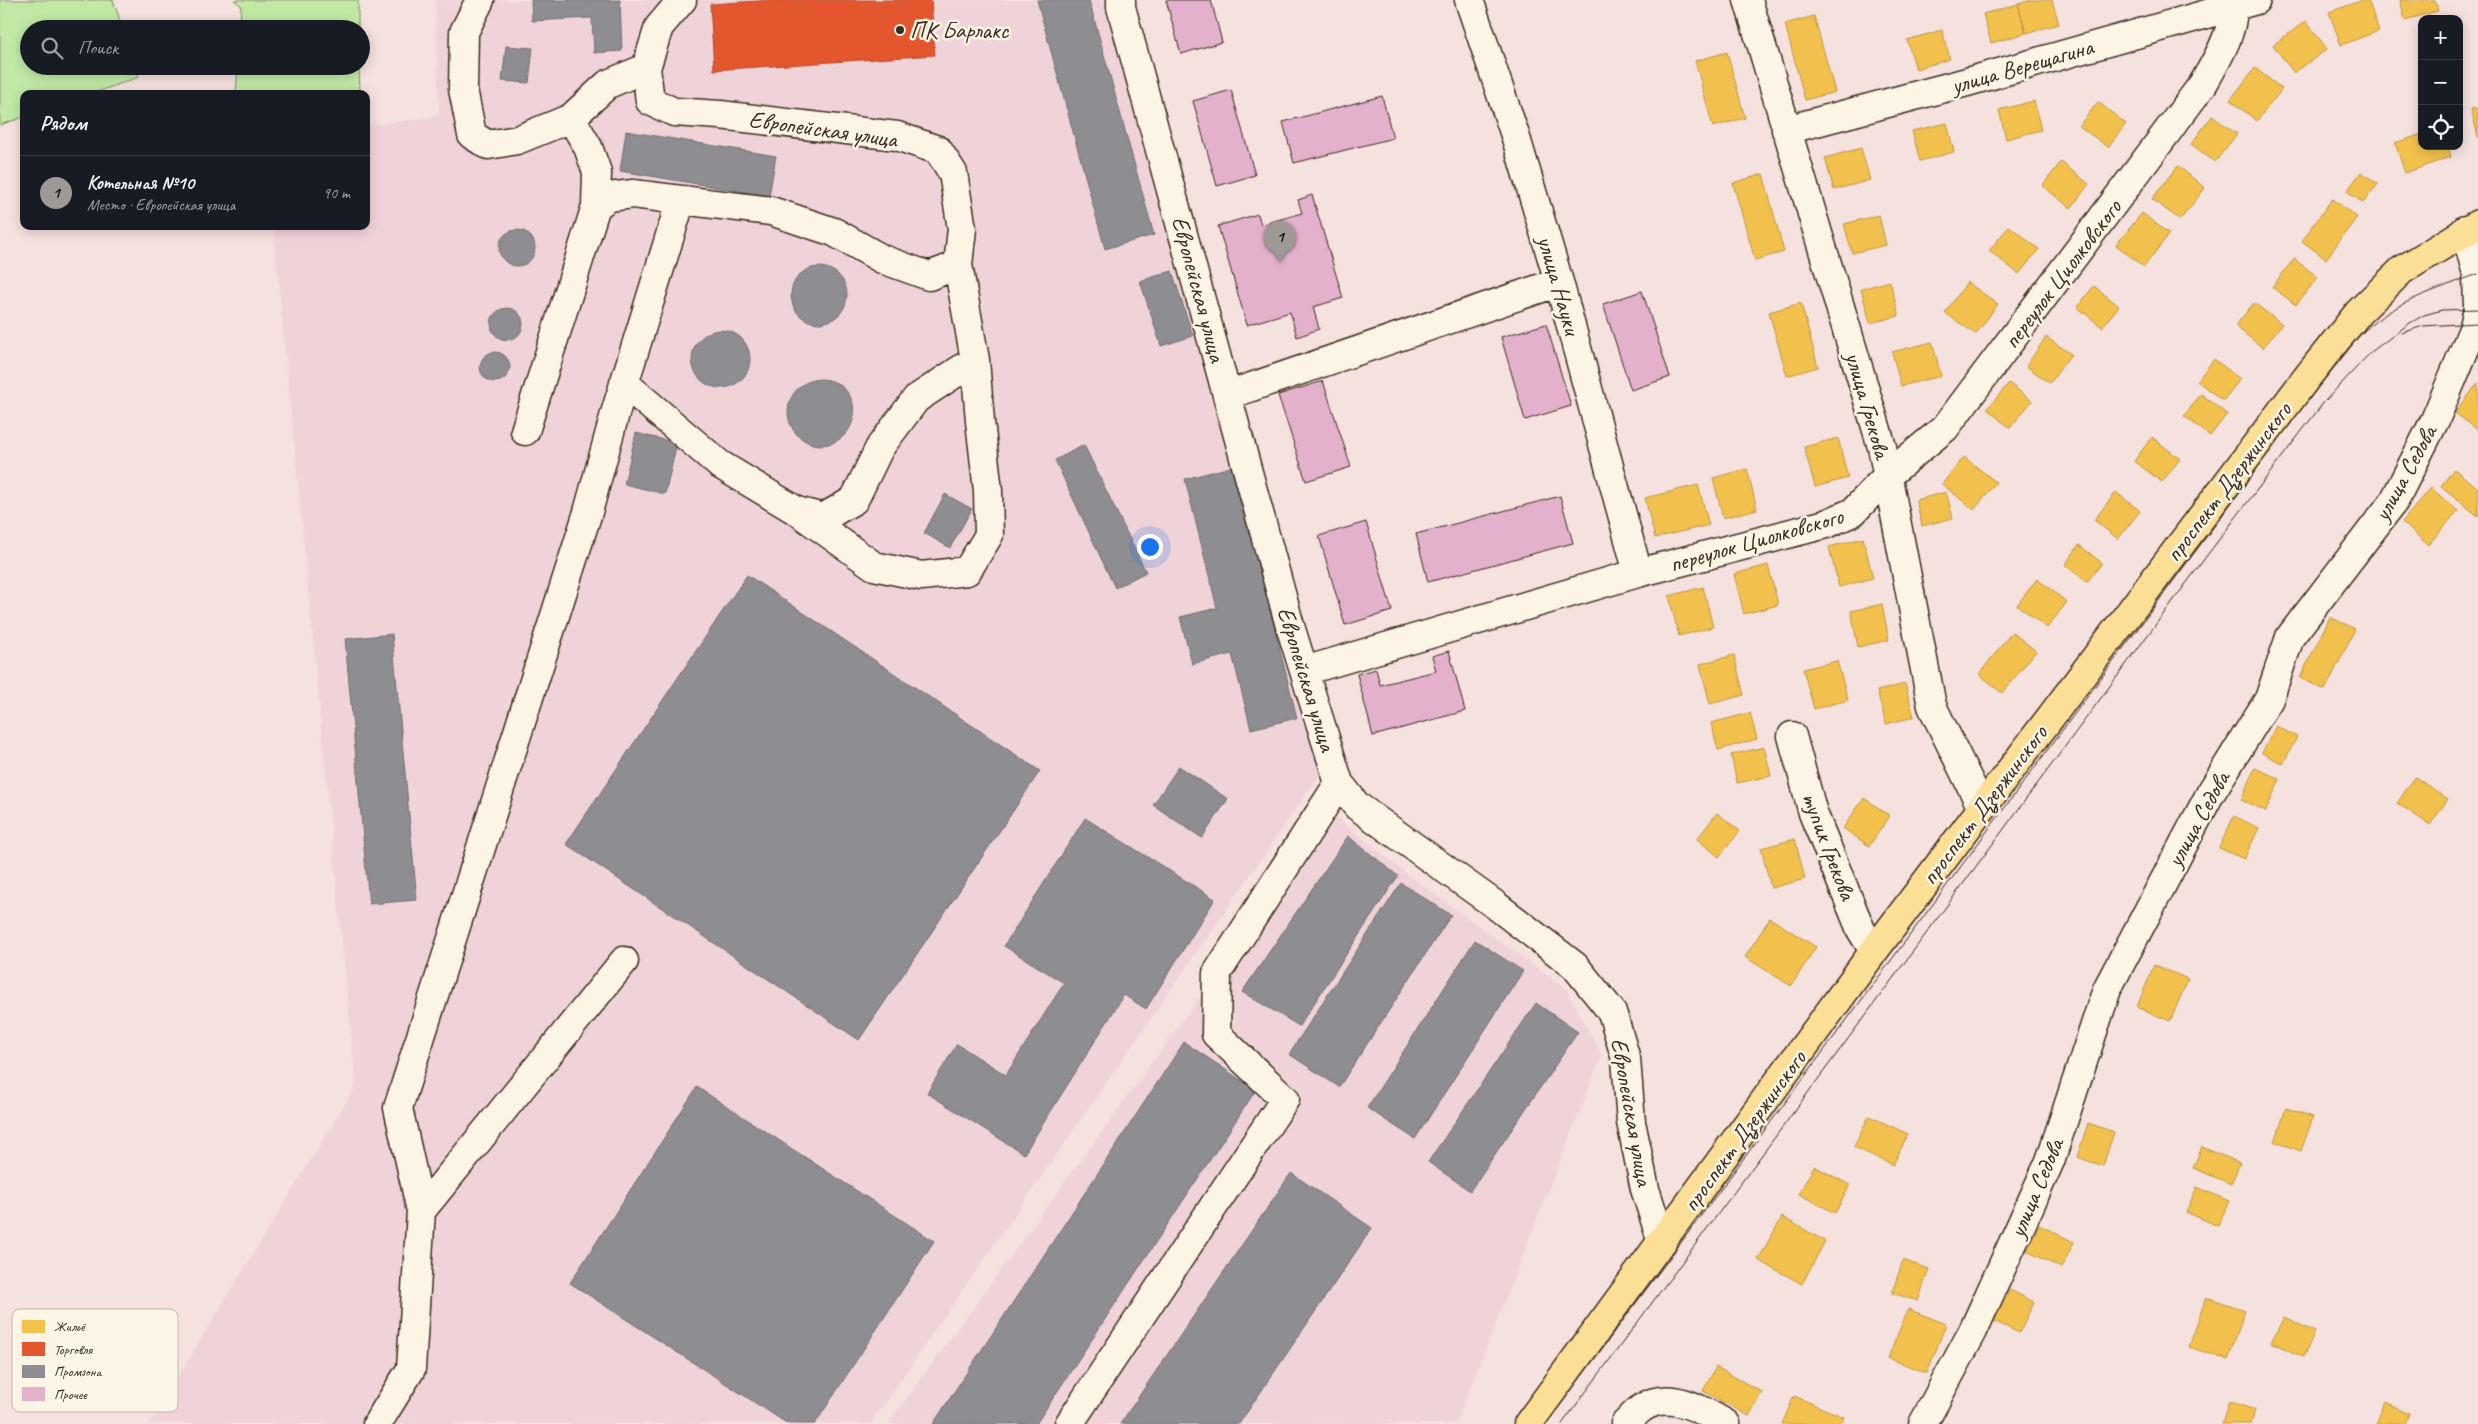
<!DOCTYPE html>
<html lang="ru">
<head>
<meta charset="utf-8">
<style>
	body { margin:0; font-family:Caveat,sans-serif; background:#242831; color:#f1f3f6 }
	.controls { position:absolute; right:15px; top:15px; display:grid; overflow:hidden; border-radius:10px; box-shadow:0 2px 12px #0003 }
	.controls button { width:45px; height:45px; display:grid; place-items:center; padding:0; border:0; border-bottom:1px solid #363941; background:#171b24; color:#f1f3f6; font:25px sans-serif }
	.you { position:absolute; left:1149px; top:546px; width:18px; height:18px; margin:-12px; border:4px solid #fff; border-radius:50%; background:#1a73e8; box-shadow:0 0 0 8px #1a73e833 }
	.badge { display:grid; place-items:center; width:32px; height:32px; border-radius:50%; background:#9f9995; color:#111; font-size:16px; font-weight:700 }
	.pin { position:absolute; translate:-50% -41px; filter:drop-shadow(0 1px 2px #0008) }
	.pin::after { content:''; position:absolute; top:26px; width:18px; height:15px; background:inherit; clip-path:polygon(0 0,100% 0,50% 100%) }
	.list { margin:0; padding:0; list-style:none }
	h2 { display:flex; justify-content:space-between; align-items:center; height:65px; margin:0; padding:0 20px; font-size:21px }
	h2 small { font-size:16px; font-weight:400; color:#9ea1a6 }
	.list li { display:grid; grid-template-columns:32px 1fr auto; gap:15px; align-items:center; box-sizing:border-box; height:75px; padding:0 20px; border-top:1px solid #363941 }
	.list b { display:block; font-size:19px; white-space:nowrap }
	.list p { margin:0; font-size:16px; white-space:nowrap; color:#9ea1a6 }
	.list em { font-size:16px; font-style:normal; color:#9ea1a6 }
	.icon { flex:none; width:28px; height:28px; fill:none; stroke:currentColor; stroke-width:2; stroke-linecap:round; stroke-linejoin:round }
	.map { position:relative; flex:none; width:2478px; height:1424px; overflow:hidden }
	.search { position:absolute; background:#171b24; box-shadow:0 2px 12px #0003; left:20px; top:20px; width:350px; height:55px; display:flex; align-items:center; gap:12px; box-sizing:border-box; padding:0 18px; border-radius:28px; color:#9ea1a6; font-size:19px }
	.panel { position:absolute; background:#171b24; box-shadow:0 2px 12px #0003; left:20px; top:90px; width:350px; height:140px; border-radius:10px }
	.map>svg:first-child { display:block }
</style>
</head>
<body>
<div class="map">
<svg width="2478" height="1424" viewBox="0 0 2478 1424">
	<rect width="100%" height="100%" fill="#f5e1de"/>
	<filter id="ink" filterUnits="userSpaceOnUse"><feTurbulence type="fractalNoise" baseFrequency=".02" numOctaves="2"/><feDisplacementMap in="SourceGraphic" scale="10" xChannelSelector="R" yChannelSelector="G"/><feConvolveMatrix kernelMatrix="1 2 1 2 8 2 1 2 1" color-interpolation-filters="sRGB"/></filter>
	<g filter="url(#ink)">
		<path fill="#f0d3d9" d="M435,0h673l219,764 -457,660h-721l207,-338 -83,-860h93v-100l73,-10z
			M1333,815l79,63 154,111 36,66 -146,369h-568z"/>
		<path fill="#c1e9a5" stroke="#7e8a62" d="M0,0h113l10,29h-94v37h107l3,11 -48,17h-67v23l-24,8z
			M234,0h124v29h-118l1,-24z
			M238,66h121l1,28h-124z"/>
		<path fill="#f2c14e" stroke="#bb9440" d="M2031,0h21l7,24 -33,9 -8,-29z
			M2363,0h5l11,31 -38,14 -12,-33z
			M2400,0h35l3,11 -33,9z
			M2018,4l8,29 -35,10 -8,-29z
			M1814,16l21,76 -30,8 -20,-76z
			M2306,21l21,28 -33,24 -21,-28z
			M1942,30l8,29 -34,10 -9,-29z
			M1727,52l18,66 -32,9 -18,-66z
			M2255,68l27,21 -25,32 -27,-21z
			M2034,101l7,29 -35,9 -7,-29z
			M2098,102l28,22 -18,23 -29,-21z
			M2478,108v29l-7,-28z
			M2212,116l25,18 -22,28 -24,-18z
			M1947,123l7,29 -34,9 -8,-30z
			M2422,134v12h26l3,11 -46,16 -10,-30z
			M1861,148l9,32 -36,10 -9,-32z
			M2061,162l28,22 -18,24 -29,-22z
			M2178,166l27,22 -25,32 -28,-21z
			M2361,172l17,12 -15,19 -16,-12z
			M1763,174l21,78 -29,8 -22,-77z
			M2332,199l25,18 -31,42 -24,-18z
			M2142,213l27,21 -25,33 -28,-22z
			M1879,215l7,30 -34,8 -8,-29z
			M2009,226l30,23 -20,25 -30,-23z
			M2294,259l24,18 -22,28 -24,-18z
			M1890,281l9,35 -29,7 -9,-34z
			M1967,282l31,22 -22,30 -31,-21z
			M2094,286l25,20 -17,21 -25,-20z
			M1801,303l17,64 -31,9 -18,-64z
			M2254,303l28,21 -19,24 -28,-22z
			M2046,337l25,17 -21,29 -24,-17z
			M1932,342l9,34 -40,10 -9,-34z
			M2214,359l26,20 -17,22 -26,-20z
			M2009,383l23,18 -22,27 -23,-19z
			M2478,383v47l-23,-17z
			M2201,394l26,20 -17,22 -26,-20z
			M2152,437l28,22 -18,23 -28,-21z
			M1838,438l10,40 -33,9 -11,-40z
			M1964,457l32,25 -22,28 -32,-26z
			M1747,469l10,40 -34,9 -10,-40z
			M2454,469l24,19v28l-37,-30z
			M1698,485l11,40 -54,13 -10,-40z
			M2431,488l27,23 -30,34 -26,-23z
			M1946,492l7,26 -31,8 -6,-26z
			M2116,492l24,19 -22,28 -24,-19z
			M1863,538l10,40 -34,9 -10,-40z
			M2079,545l23,18 -15,19 -22,-17z
			M1768,565l10,40 -34,9 -10,-40z
			M2037,579l30,23 -20,26 -30,-23z
			M1703,587l10,40 -34,9 -10,-40z
			M1882,604l7,36 -31,7 -7,-36z
			M2330,617l25,12 -30,61 -25,-12z
			M2012,632l24,19 -34,42 -23,-19z
			M1734,655l10,40 -34,9 -10,-40z
			M1837,661l11,39 -34,9 -11,-40z
			M1905,684l9,33 -28,7 -9,-33z
			M1750,713l7,26 -39,11 -7,-27z
			M2276,726l21,11 -14,27 -21,-11z
			M1764,747l7,29 -34,7 -6,-28z
			M2255,768l25,11 -14,32 -25,-11z
			M2415,777l33,22 -18,26 -33,-22z
			M1864,798l26,18 -21,30 -26,-18z
			M1717,813l23,18 -21,26 -22,-18z
			M2234,816l25,12 -15,31 -25,-11z
			M1795,839l10,40 -34,9 -10,-40z
			M1770,918l46,29 -25,39 -46,-29z
			M2154,965l34,14 -18,42 -33,-14z
			M2286,1108l27,9 -12,34 -26,-9z
			M1869,1116l39,18 -15,31 -39,-18z
			M2088,1123l26,9 -11,34 -26,-9z
			M2202,1147l38,16 -9,21 -38,-16z
			M1814,1166l36,19 -15,28 -36,-19z
			M2197,1187l32,14 -11,25 -32,-14z
			M1782,1217l43,24 -23,43 -44,-24z
			M2039,1225l35,17 -13,26 -34,-17z
			M1903,1260l26,9 -11,32 -26,-8z
			M2010,1290l24,12 -15,31 -25,-12z
			M2206,1297l39,13 -17,50 -39,-13z
			M1908,1309l38,15 -19,49 -39,-15z
			M2284,1317l31,15 -12,25 -32,-15z
			M1716,1367l46,25 -13,24 -46,-25z
			M1794,1396l50,21 -3,7h-59z
			M2229,1401l26,9 -4,14h-29z
			M2385,1402l24,11 -4,11h-29z"/>
		<path fill="#e4572e" stroke="#b14a29" d="M773,0h158l4,55 -221,15 -4,-66z"/>
		<path fill="#8d8d92" stroke="#746f6f" d="M531,0h89l2,51 -28,2 -2,-35 -60,3z
			M1037,0h52l65,235 -49,14z
			M506,46l27,2 -4,35 -27,-2z
			M626,131l150,25 -7,40 -149,-25z
			M499 248a18 18 0 1 1 36 0a18 18 0 1 1-36 0Z
			M791 295a28 28 0 1 1 56 0a28 28 0 1 1-56 0Z
			M1172,271l21,65 -32,10 -21,-65z
			M491 324a16 16 0 1 1 32 0a16 16 0 1 1-32 0Z
			M692 359a29 29 0 1 1 58 0a29 29 0 1 1-58 0Z
			M480 367a15 15 0 1 1 30 0a15 15 0 1 1-30 0Z
			M788 412a33 33 0 1 1 66 0a33 33 0 1 1-66 0Z
			M636,433l41,10 -12,51 -41,-10z
			M1084,445l62,127 -31,16 -60,-128z
			M1234,466l63,252 -46,11 -19,-75 -40,10 -12,-47 37,-9 -32,-129z
			M945,494l27,15 -22,39 -26,-15z
			M747,575l293,196 -181,269 -293,-196z
			M392,634l25,266 -48,4 -24,-265z
			M1179,766l49,33 -26,39 -49,-33z
			M1085,818l130,81 -69,110 -22,-14 -100,159 -97,-61 30,-49 49,31 58,-92 -60,-37z
			M1348,836l50,40 -99,150 -57,-34z
			M1401,883l50,32 -112,172 -50,-33z
			M1475,940l48,31 -108,168 -48,-31z
			M1536,1003l42,29 -108,159 -42,-29z
			M1184,1042l72,48 -220,334h-103z
			M697,1087l237,154 -119,183h-27l-218,-141z
			M1291,1173l81,55 -133,196h-119z"/>
		<path fill="#e4b1cd" stroke="#3b2a1e" d="M1166,0h45l11,42 -41,12z
			M1231,90l24,85 -38,11 -24,-85z
			M1382,96l11,42 -99,25 -11,-41z
			M1312,195l31,103 -30,9 6,22 -22,8 -7,-25 -43,13 -29,-99 40,-12 3,11 41,-12 -4,-13z
			M1642,291l28,86 -39,13 -28,-86z
			M1546,324l25,82 -46,14 -24,-83z
			M1323,381l28,86 -45,14 -28,-86z
			M1560,496l13,47 -145,39 -12,-48z
			M1366,522l26,89 -47,14 -26,-89z
			M1449,651l16,60 -92,25 -16,-62 19,-5 4,16 56,-14 -4,-15z"/>
		<g fill="none" stroke-linecap="round" stroke-linejoin="round">
			<g stroke="#3b2a1e" stroke-width="31">
				<path id="minor" d="M480,0l-16,32 -1,57 9,46 16,10 29,-5 54,-22 37,-34 38,-16
					M1121,0v7l169,619 49,157 18,23 137,98 81,62 37,46 14,47 5,63 14,67 17,53
					M1469,0l47,138 43,144 79,291
					M1748,0l134,447 50,259 50,102
					M1786,130l181,-48 289,-82
					M596,206l13,-9 24,-3 138,17 63,21 48,27 47,17 29,-11 4,-36 -9,-56 -15,-23 -41,-14 -177,-21 -46,-3 -24,-11 -4,-33 13,-41 23,-27
					M624,383l95,81 78,47 77,55 47,10 46,-5 22,-36 -1,-44 -8,-70 -5,-61 -17,-95
					M1228,395l331,-113
					M525,431l71,-225 1,-34 -9,-25 -17,-29
					M797,511l26,7 31,-18 26,-53 36,-48 59,-39
					M1304,671l334,-98 188,-49 27,-12 35,-37 57,-47 258,-344c12,-21 36,-59 28,-84
					M1792,736l21,77 48,117 13,21
					M624,961l-203,250 -23,-103 190,-596 28,-102 65,-210
					M377,1424l34,-55 10,-158
					M1069,1424l216,-325 -69,-65 1,-61 122,-190
					M1625,1424c5,-5 11,-12 17,-16 27,-19 61,2 84,16
					M1923,1424l50,-93 77,-170 57,-172 103,-195 59,-95 21,-62 104,-136 41,-81 39,-93 4,-19 -1,-34 -12,-44"/>
			</g>
			<g stroke="#3b2a1e" stroke-width="31">
				<path id="major" d="M1528,1424l346,-473 434,-575 51,-64 43,-42 76,-46"/>
			</g>
			<use href="#minor" stroke="#fcf5e5" stroke-width="28"/>
			<use href="#major" stroke="#fbdf96" stroke-width="28"/>
			<path stroke="#3b2a1e" stroke-width="1" d="M2402,333l21,-7 55,-3
				M1546,1424l768,-1032c16,-20 31,-42 49,-60 31,-30 75,-43 115,-58
				M1562,1424l646,-870 116,-152 47,-50 39,-29 14,-8 18,-5 36,-1"/>
		</g>
	</g>
	<circle fill="#3b2a1e" stroke="#fcf5e5" stroke-width="2" cx="900" cy="30" r="5"/>
	<g text-anchor="middle" dominant-baseline="central" stroke-width="5" stroke-linejoin="round" paint-order="stroke">
		<g font-size="24" fill="#3b2a1e" stroke="#fcf5e5" text-anchor="start">
			<text x="910" y="30">ПК Барлакс</text>
		</g>
		<g font-size="24" fill="#3b2a1e" stroke="#fcf5e5">
			<text transform="translate(2022 66) rotate(-16)">улица Верещагина</text>
			<text transform="translate(823 129) rotate(8)">Европейская улица</text>
			<text transform="translate(2062 274) rotate(-53)">переулок Циолковского</text>
			<text transform="translate(1559 285) rotate(74)">улица Науки</text>
			<text transform="translate(1199 289) rotate(75)">Европейская улица</text>
			<text transform="translate(1868 405) rotate(74)">улица Грекова</text>
			<text transform="translate(2405 473) rotate(-61)">улица Седова</text>
			<text transform="translate(2228 482) rotate(-53)">проспект Дзержинского</text>
			<text transform="translate(1756 540) rotate(-16)">переулок Циолковского</text>
			<text transform="translate(1307 679) rotate(73)">Европейская улица</text>
			<text transform="translate(1984 805) rotate(-53)">проспект Дзержинского</text>
			<text transform="translate(2198 819) rotate(-61)">улица Седова</text>
			<text transform="translate(1829 846) rotate(69)">тупик Грекова</text>
			<text transform="translate(1632 1112) rotate(80)">Европейская улица</text>
			<text transform="translate(1744 1131) rotate(-54)">проспект Дзержинского</text>
			<text transform="translate(2036 1188) rotate(-67)">улица Седова</text>
		</g>
	</g>
	<rect x="12" y="1309" width="166" height="103" rx="8" fill="#fcf5e5" stroke="#c2b8a9" stroke-width="1"/>
	<rect x="22" y="1320" width="23" height="13" fill="#f2c14e"/>
	<rect x="22" y="1342" width="23" height="14" fill="#e4572e"/>
	<rect x="22" y="1365" width="23" height="13" fill="#8d8d92"/>
	<rect x="22" y="1387" width="23" height="14" fill="#e4b1cd"/>
	<g font-size="14" fill="#3b2a1e">
		<text x="54" y="1331">Жильё</text>
		<text x="54" y="1354">Торговля</text>
		<text x="54" y="1376">Промзона</text>
		<text x="54" y="1399">Прочее</text>
	</g>
</svg>
<div class="controls">
<button>+</button>
<button>−</button>
<button><svg class="icon" aria-label="locate" viewBox="0 0 24 24"><circle cx="12" cy="12" r="6"/><path d="M12 2v4M12 18v4M2 12h4M18 12h4"/></svg></button>
</div>
<div class="you"></div>
<div class="pin badge" style="left:1280px;top:262px">1</div>
<div class="search"><svg class="icon" aria-label="search" viewBox="0 0 24 24"><circle cx="10" cy="10" r="6"/><path d="M15 15l6 6"/></svg>Поиск</div>
<section class="panel">
<h2>Рядом<small></small></h2>
<ul class="list">
<li><span class="badge">1</span><div><b>Котельная №10</b><p>Место · Европейская улица</p></div><em>90 m</em></li>
</ul>
</section>
</div>
</body>
</html>
